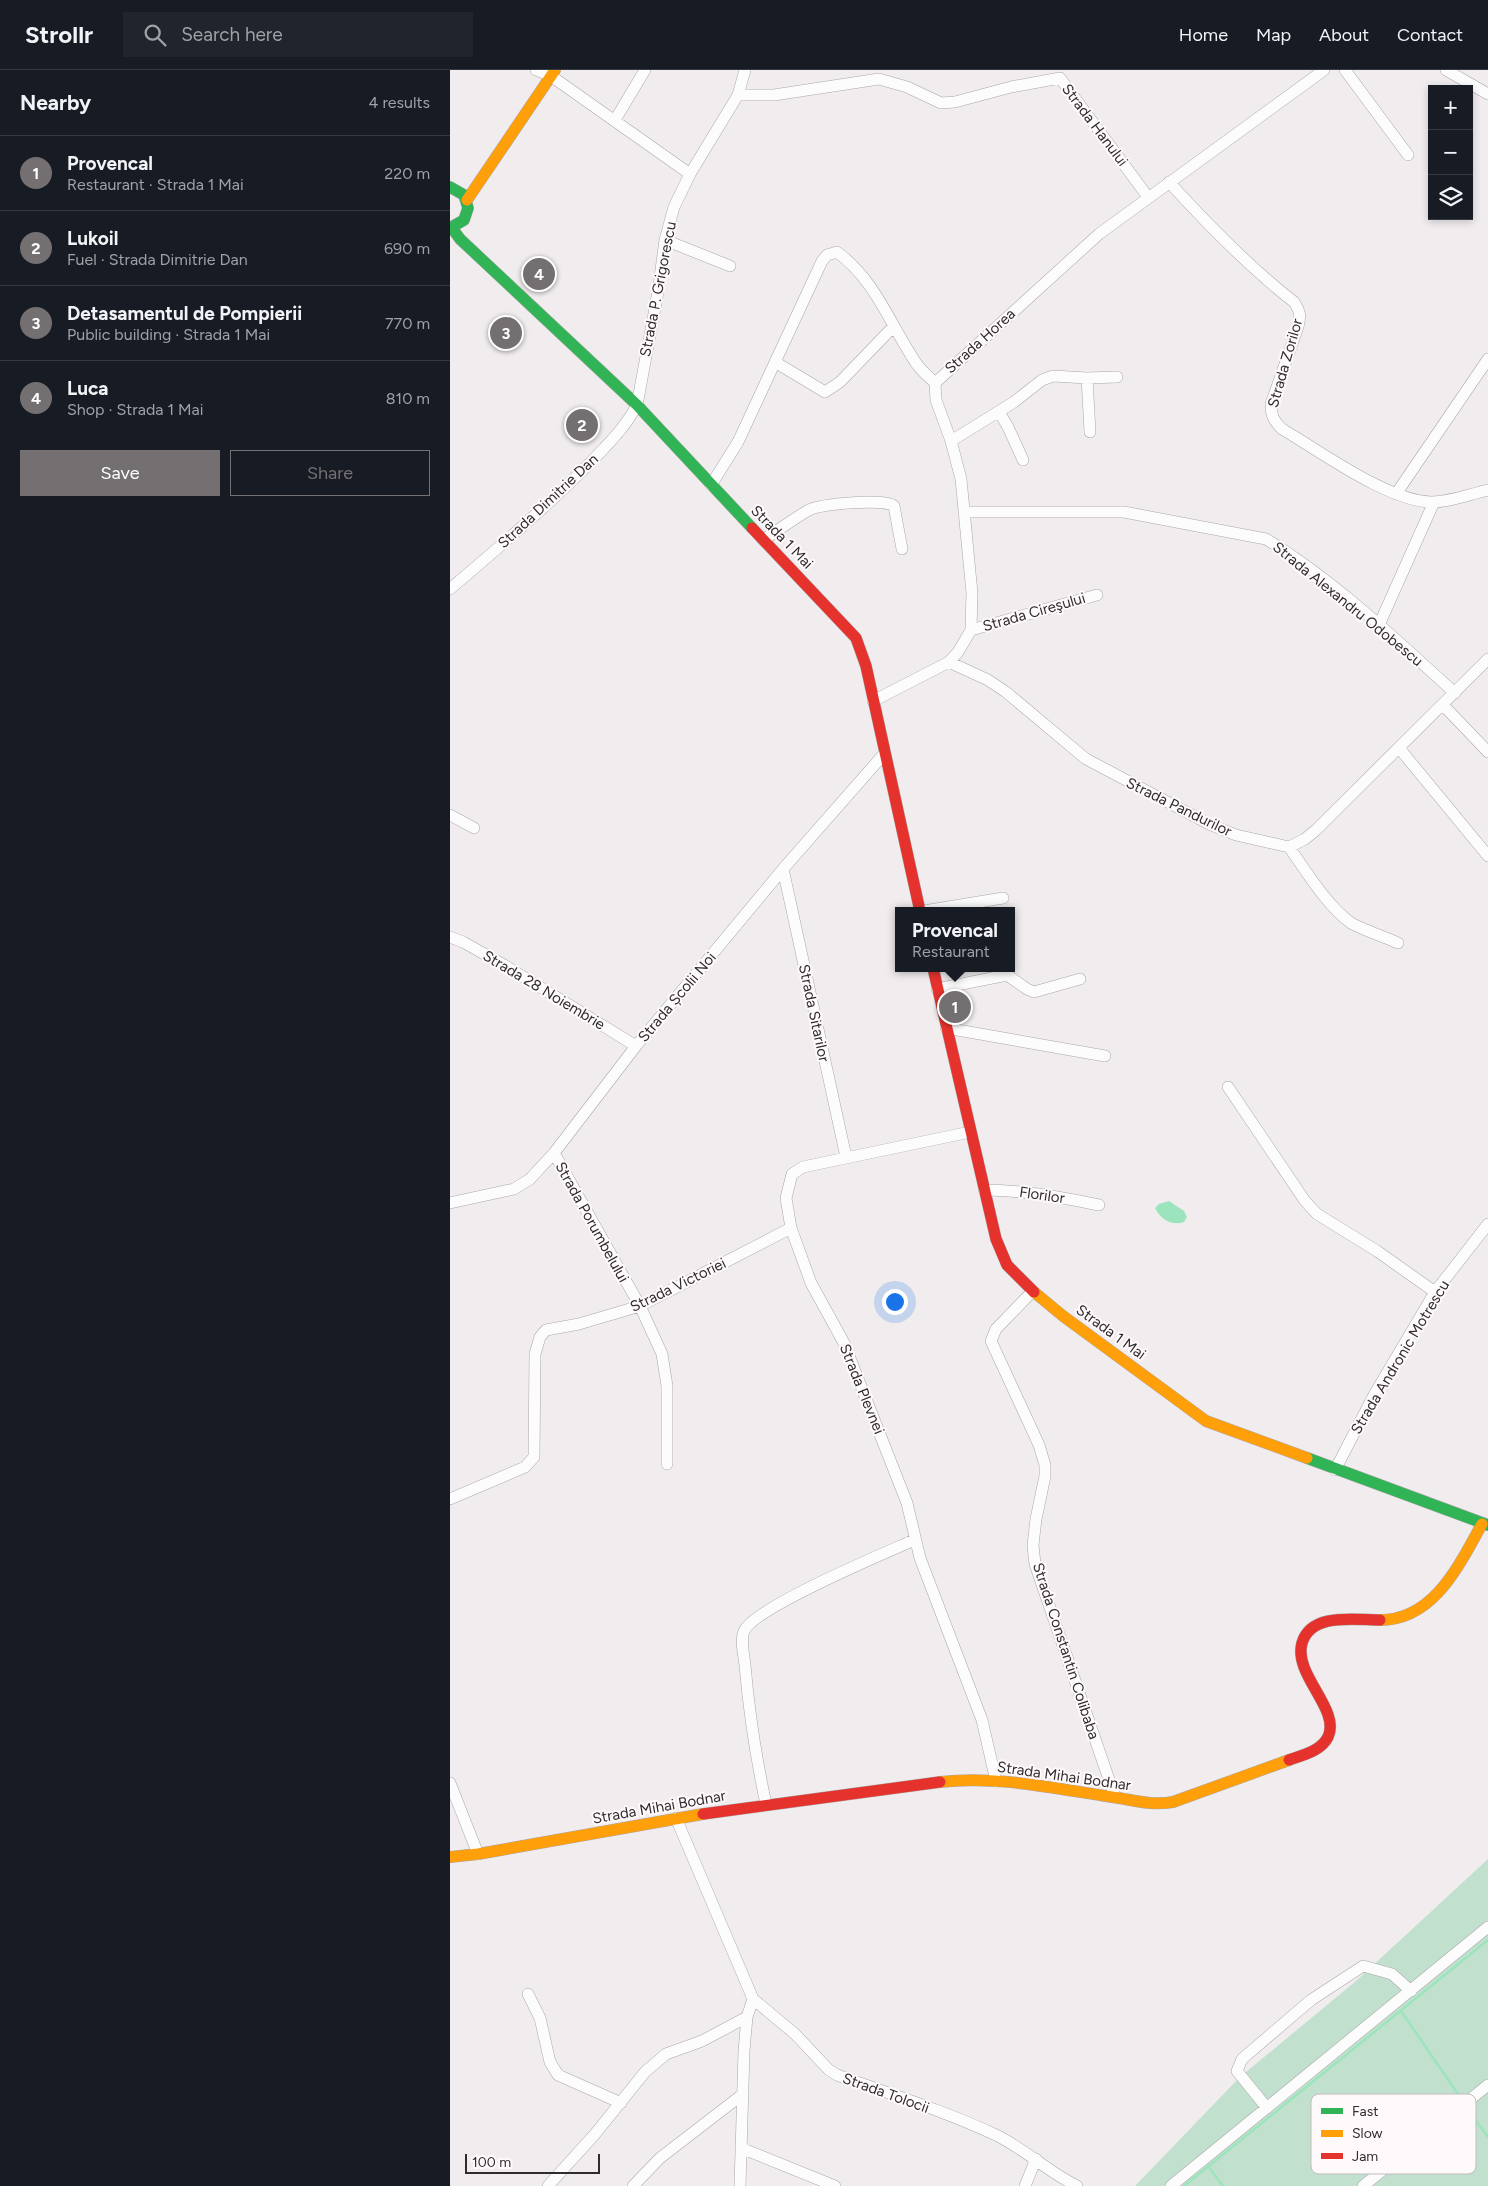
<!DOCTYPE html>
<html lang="en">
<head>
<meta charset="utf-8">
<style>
	body { margin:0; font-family:Figtree,sans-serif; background:#20242c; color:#f1f3f6 }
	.controls { position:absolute; right:15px; top:15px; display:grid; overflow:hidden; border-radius:0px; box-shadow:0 2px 8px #0003 }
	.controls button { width:45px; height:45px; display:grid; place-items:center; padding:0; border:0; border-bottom:1px solid #363941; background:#171b24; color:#f1f3f6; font:25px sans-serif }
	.scale { position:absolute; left:15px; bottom:12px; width:135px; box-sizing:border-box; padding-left:5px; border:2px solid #302c2e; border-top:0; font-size:14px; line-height:18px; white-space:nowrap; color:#302c2e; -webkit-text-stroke:4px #fef9fb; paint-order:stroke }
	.you { position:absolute; left:444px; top:1231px; width:18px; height:18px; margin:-12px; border:4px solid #fff; border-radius:50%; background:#1a73e8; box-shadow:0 0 0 8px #1a73e833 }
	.badge { display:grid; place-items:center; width:32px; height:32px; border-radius:50%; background:#747072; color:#fff; font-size:16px; font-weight:700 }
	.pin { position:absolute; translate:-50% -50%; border:2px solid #fff; box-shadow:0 1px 5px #0006 }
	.popup { position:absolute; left:445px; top:837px; width:120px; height:65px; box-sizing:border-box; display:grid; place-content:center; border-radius:0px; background:#171b24; filter:drop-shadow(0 1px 4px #0005); font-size:16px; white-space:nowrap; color:#9ea1a6 }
	.popup b { font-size:19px; color:#f1f3f6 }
	.popup::after { content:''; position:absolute; left:50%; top:100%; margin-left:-10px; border:10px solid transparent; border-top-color:#171b24 }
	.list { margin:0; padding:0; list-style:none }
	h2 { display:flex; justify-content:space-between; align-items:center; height:65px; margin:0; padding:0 20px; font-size:21px }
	h2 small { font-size:16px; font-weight:400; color:#9ea1a6 }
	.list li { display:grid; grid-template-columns:32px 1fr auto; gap:15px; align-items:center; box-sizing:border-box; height:75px; padding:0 20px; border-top:1px solid #363941 }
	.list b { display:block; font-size:19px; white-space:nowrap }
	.list p { margin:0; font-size:16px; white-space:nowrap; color:#9ea1a6 }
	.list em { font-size:16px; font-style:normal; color:#9ea1a6 }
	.actions { display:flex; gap:10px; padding:15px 20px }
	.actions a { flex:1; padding:11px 0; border:1px solid #747072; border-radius:0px; text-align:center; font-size:18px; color:#747072 }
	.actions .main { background:#747072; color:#fff }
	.icon { flex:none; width:28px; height:28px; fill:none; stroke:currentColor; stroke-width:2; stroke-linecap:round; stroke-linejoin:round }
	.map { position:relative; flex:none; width:1038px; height:2116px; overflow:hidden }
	header { display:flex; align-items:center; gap:30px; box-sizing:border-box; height:70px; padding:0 25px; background:#171b24; border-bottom:1px solid #363941 }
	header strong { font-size:24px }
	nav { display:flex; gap:28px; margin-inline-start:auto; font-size:18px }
	.search { width:350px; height:45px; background:#20242c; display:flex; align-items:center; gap:12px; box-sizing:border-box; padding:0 18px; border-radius:0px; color:#9ea1a6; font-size:19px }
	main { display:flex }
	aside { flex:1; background:#171b24 }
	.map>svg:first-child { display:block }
</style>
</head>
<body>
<header>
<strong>Strollr</strong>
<div class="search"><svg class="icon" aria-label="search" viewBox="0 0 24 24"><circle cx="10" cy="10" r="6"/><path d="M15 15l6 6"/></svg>Search here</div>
<nav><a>Home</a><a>Map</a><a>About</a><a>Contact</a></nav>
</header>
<main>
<aside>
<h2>Nearby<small>4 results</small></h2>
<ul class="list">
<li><span class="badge">1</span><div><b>Provencal</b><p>Restaurant · Strada 1 Mai</p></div><em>220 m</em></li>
<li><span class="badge">2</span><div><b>Lukoil</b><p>Fuel · Strada Dimitrie Dan</p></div><em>690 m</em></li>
<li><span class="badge">3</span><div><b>Detasamentul de Pompierii</b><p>Public building · Strada 1 Mai</p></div><em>770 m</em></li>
<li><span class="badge">4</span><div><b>Luca</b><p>Shop · Strada 1 Mai</p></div><em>810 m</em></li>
</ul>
<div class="actions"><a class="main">Save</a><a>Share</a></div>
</aside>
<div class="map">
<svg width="1038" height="2116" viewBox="0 0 1038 2116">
	<rect width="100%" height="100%" fill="#f1edef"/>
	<path fill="#c1e1ce" d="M1038,1789v327h-353l105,-109 116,-96z"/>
	<path fill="#9ce4bd" d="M719,1131l15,10 3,6 -3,5c-12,4 -23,-2 -29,-14l4,-4z"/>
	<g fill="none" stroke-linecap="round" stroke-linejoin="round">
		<path stroke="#9ce4bd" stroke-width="2.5" d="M951,1941l59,86
			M1019,2041l19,26
			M758,2096l15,20
			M734,2116l304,-246"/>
		<g stroke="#aaa6a8" stroke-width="12">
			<path id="street" d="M86,0l15,6 139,98
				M895,0l63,85
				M996,0l42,24
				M288,25h36l105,-16 28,8 34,16 14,-1 56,-15 49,-9 88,119
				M165,50l30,-50
				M719,112c39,43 79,84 125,120 6,9 7,14 4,25l-27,77c0,12 3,17 11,25 38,22 107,73 150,73 18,0 38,-8 56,-12
				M215,170l65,26
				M325,292l50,30 15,-10 54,-56
				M637,308l3,54
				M549,342l9,15 15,33
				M501,371l63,-39 28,-22 11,-4 34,2 30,-1
				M261,415l27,-43 84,-181 5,-6 10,-3c38,28 52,70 77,108 5,9 14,16 21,23
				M946,424l92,-135
				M515,442h159l142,27c69,42 129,100 189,154
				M313,470c16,-10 30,-21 46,-30 12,-6 75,-12 85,-4l8,43
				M0,519c47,-40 95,-81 139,-125 18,-19 36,-36 48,-59l21,-113 7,-52 9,-33 16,-33 48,-79 7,-25
				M929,555l55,-123
				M521,560l126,-35
				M499,592l39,18 18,12 80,67 125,66 25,10 53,12 16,-8 11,-9 172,-171
				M423,631l76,-39 9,-10 13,-22 1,-37 -11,-114 -10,-38 -15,-41 -1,-17 164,-149 225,-164
				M993,635l45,47
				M949,678l89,108
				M0,745l24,13
				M839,777c17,24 38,59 62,76 10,6 34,14 47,20
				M333,799l63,288
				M474,841l79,-13
				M0,867l13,5 41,23 132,81
				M487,919l70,-14 20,14 7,3 46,-13
				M496,958l159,28
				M778,1017l77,114 12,13 60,37 58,41
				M520,1062l-167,35 -11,7 -6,24 5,30 20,55 33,60 63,160 13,55 62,162 14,61
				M104,1083l86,153 22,48 5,32v78
				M534,1120c39,0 76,7 115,15
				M0,1133l64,-14 16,-10 24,-26 82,-107 147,-177 101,-115
				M583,1221l-37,38 -5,12 48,104 6,20v11l-9,43 -3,26 2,19 80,233
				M885,1400l39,-75 61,-103 53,-68
				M0,1429l75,-32 9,-10 1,-103 5,-17 6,-7 33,-6 61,-18 151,-78
				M0,1713l28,71
				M316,1734c-10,-46 -17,-92 -21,-139 -1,-10 -5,-24 -1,-34 11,-24 141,-78 170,-91
				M226,1748l77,181 42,35 34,36 8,5c53,19 108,36 159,60 29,14 52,37 81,51
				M78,1924l12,24 10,44 8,13 63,28
				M817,2038l-30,-37 5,-12 69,-59 52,-34 29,8 19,17
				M291,2078l94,38
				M98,2116l47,-52 50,-62 21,-18 36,-13 45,-24
				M183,2116l27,-28 83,-64
				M290,2116l4,-135 3,-34 6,-18
				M575,2116l11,-27
				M721,2116l317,-259
				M913,2116l125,-101"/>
		</g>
		<g stroke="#aaa6a8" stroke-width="12">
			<path id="fast" d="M0,117l14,8 4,13 -4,12 -14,8
				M2,158l8,11 177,166 115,123
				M857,1388l181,67"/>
		</g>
		<g stroke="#aaa6a8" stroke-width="12">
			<path id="slow" d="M17,130l88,-130
				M584,1222l29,24 143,105 101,37
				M930,1550c54,0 79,-55 102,-96
				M490,1712c57,-7 116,7 172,15 22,3 39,9 61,5l116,-42
				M0,1787l28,-3 225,-40"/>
		</g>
		<g stroke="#aaa6a8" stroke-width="12">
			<path id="jam" d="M302,458l104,110 10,28 54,245
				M483,898l63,271 11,26 27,27
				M839,1690c14,-5 32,-9 39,-23 13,-28 -35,-62 -26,-94 9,-31 53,-23 78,-23
				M253,1744l237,-32"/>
		</g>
		<use href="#street" stroke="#fdfcfd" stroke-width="11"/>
		<use href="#fast" stroke="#30b455" stroke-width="11"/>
		<use href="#slow" stroke="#ff9f0a" stroke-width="11"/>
		<use href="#jam" stroke="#e5322d" stroke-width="11"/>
	</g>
	<g text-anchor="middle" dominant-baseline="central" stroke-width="4" stroke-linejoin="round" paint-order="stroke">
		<g font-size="15" fill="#302c2e" stroke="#fef9fb">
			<text transform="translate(645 55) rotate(53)">Strada Hanului</text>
			<text transform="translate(208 219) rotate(-79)">Strada P. Grigorescu</text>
			<text transform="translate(530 271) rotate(-42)">Strada Horea</text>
			<text transform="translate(835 293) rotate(-74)">Strada Zorilor</text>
			<text transform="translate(98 431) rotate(-43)">Strada Dimitrie Dan</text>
			<text transform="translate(332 467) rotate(46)">Strada 1 Mai</text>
			<text transform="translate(898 534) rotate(39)">Strada Alexandru Odobescu</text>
			<text transform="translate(584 542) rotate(-16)">Strada Cireşului</text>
			<text transform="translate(729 737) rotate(26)">Strada Pandurilor</text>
			<text transform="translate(94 920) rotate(31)">Strada 28 Noiembrie</text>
			<text transform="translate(227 927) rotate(-50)">Strada Școlii Noi</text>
			<text transform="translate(364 943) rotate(78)">Strada Sitarilor</text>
			<text transform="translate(592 1125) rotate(8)">Florilor</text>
			<text transform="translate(142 1152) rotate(61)">Strada Porumbelului</text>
			<text transform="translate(228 1215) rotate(-26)">Strada Victoriei</text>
			<text transform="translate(661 1262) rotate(36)">Strada 1 Mai</text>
			<text transform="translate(950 1287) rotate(-59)">Strada Andronic Motrescu</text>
			<text transform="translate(412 1319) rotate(68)">Strada Plevnei</text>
			<text transform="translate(616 1581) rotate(72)">Strada Constantin Colibaba</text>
			<text transform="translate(614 1706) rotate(8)">Strada Mihai Bodnar</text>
			<text transform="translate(209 1737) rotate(-10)">Strada Mihai Bodnar</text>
			<text transform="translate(436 2023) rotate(20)">Strada Tolocii</text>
		</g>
	</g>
	<rect x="861" y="2024" width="165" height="80" rx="8" fill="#fef9fb" stroke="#c0bcbe" stroke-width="1"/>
	<rect x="871" y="2038" width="22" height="6" fill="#30b455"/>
	<rect x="871" y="2060" width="22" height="7" fill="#ff9f0a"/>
	<rect x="871" y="2083" width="22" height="6" fill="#e5322d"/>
	<g font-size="14" fill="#302c2e">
		<text x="902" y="2046">Fast</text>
		<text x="902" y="2068">Slow</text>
		<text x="902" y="2091">Jam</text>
	</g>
</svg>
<div class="controls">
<button>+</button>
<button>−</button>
<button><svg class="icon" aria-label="layers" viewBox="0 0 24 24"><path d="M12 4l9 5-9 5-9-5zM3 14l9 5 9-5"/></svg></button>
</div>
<div class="scale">100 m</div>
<div class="you"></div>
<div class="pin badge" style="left:505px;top:937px">1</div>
<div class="popup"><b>Provencal</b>Restaurant</div>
<div class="pin badge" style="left:132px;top:355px">2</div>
<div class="pin badge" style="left:56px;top:263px">3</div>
<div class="pin badge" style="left:89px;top:204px">4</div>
</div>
</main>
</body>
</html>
